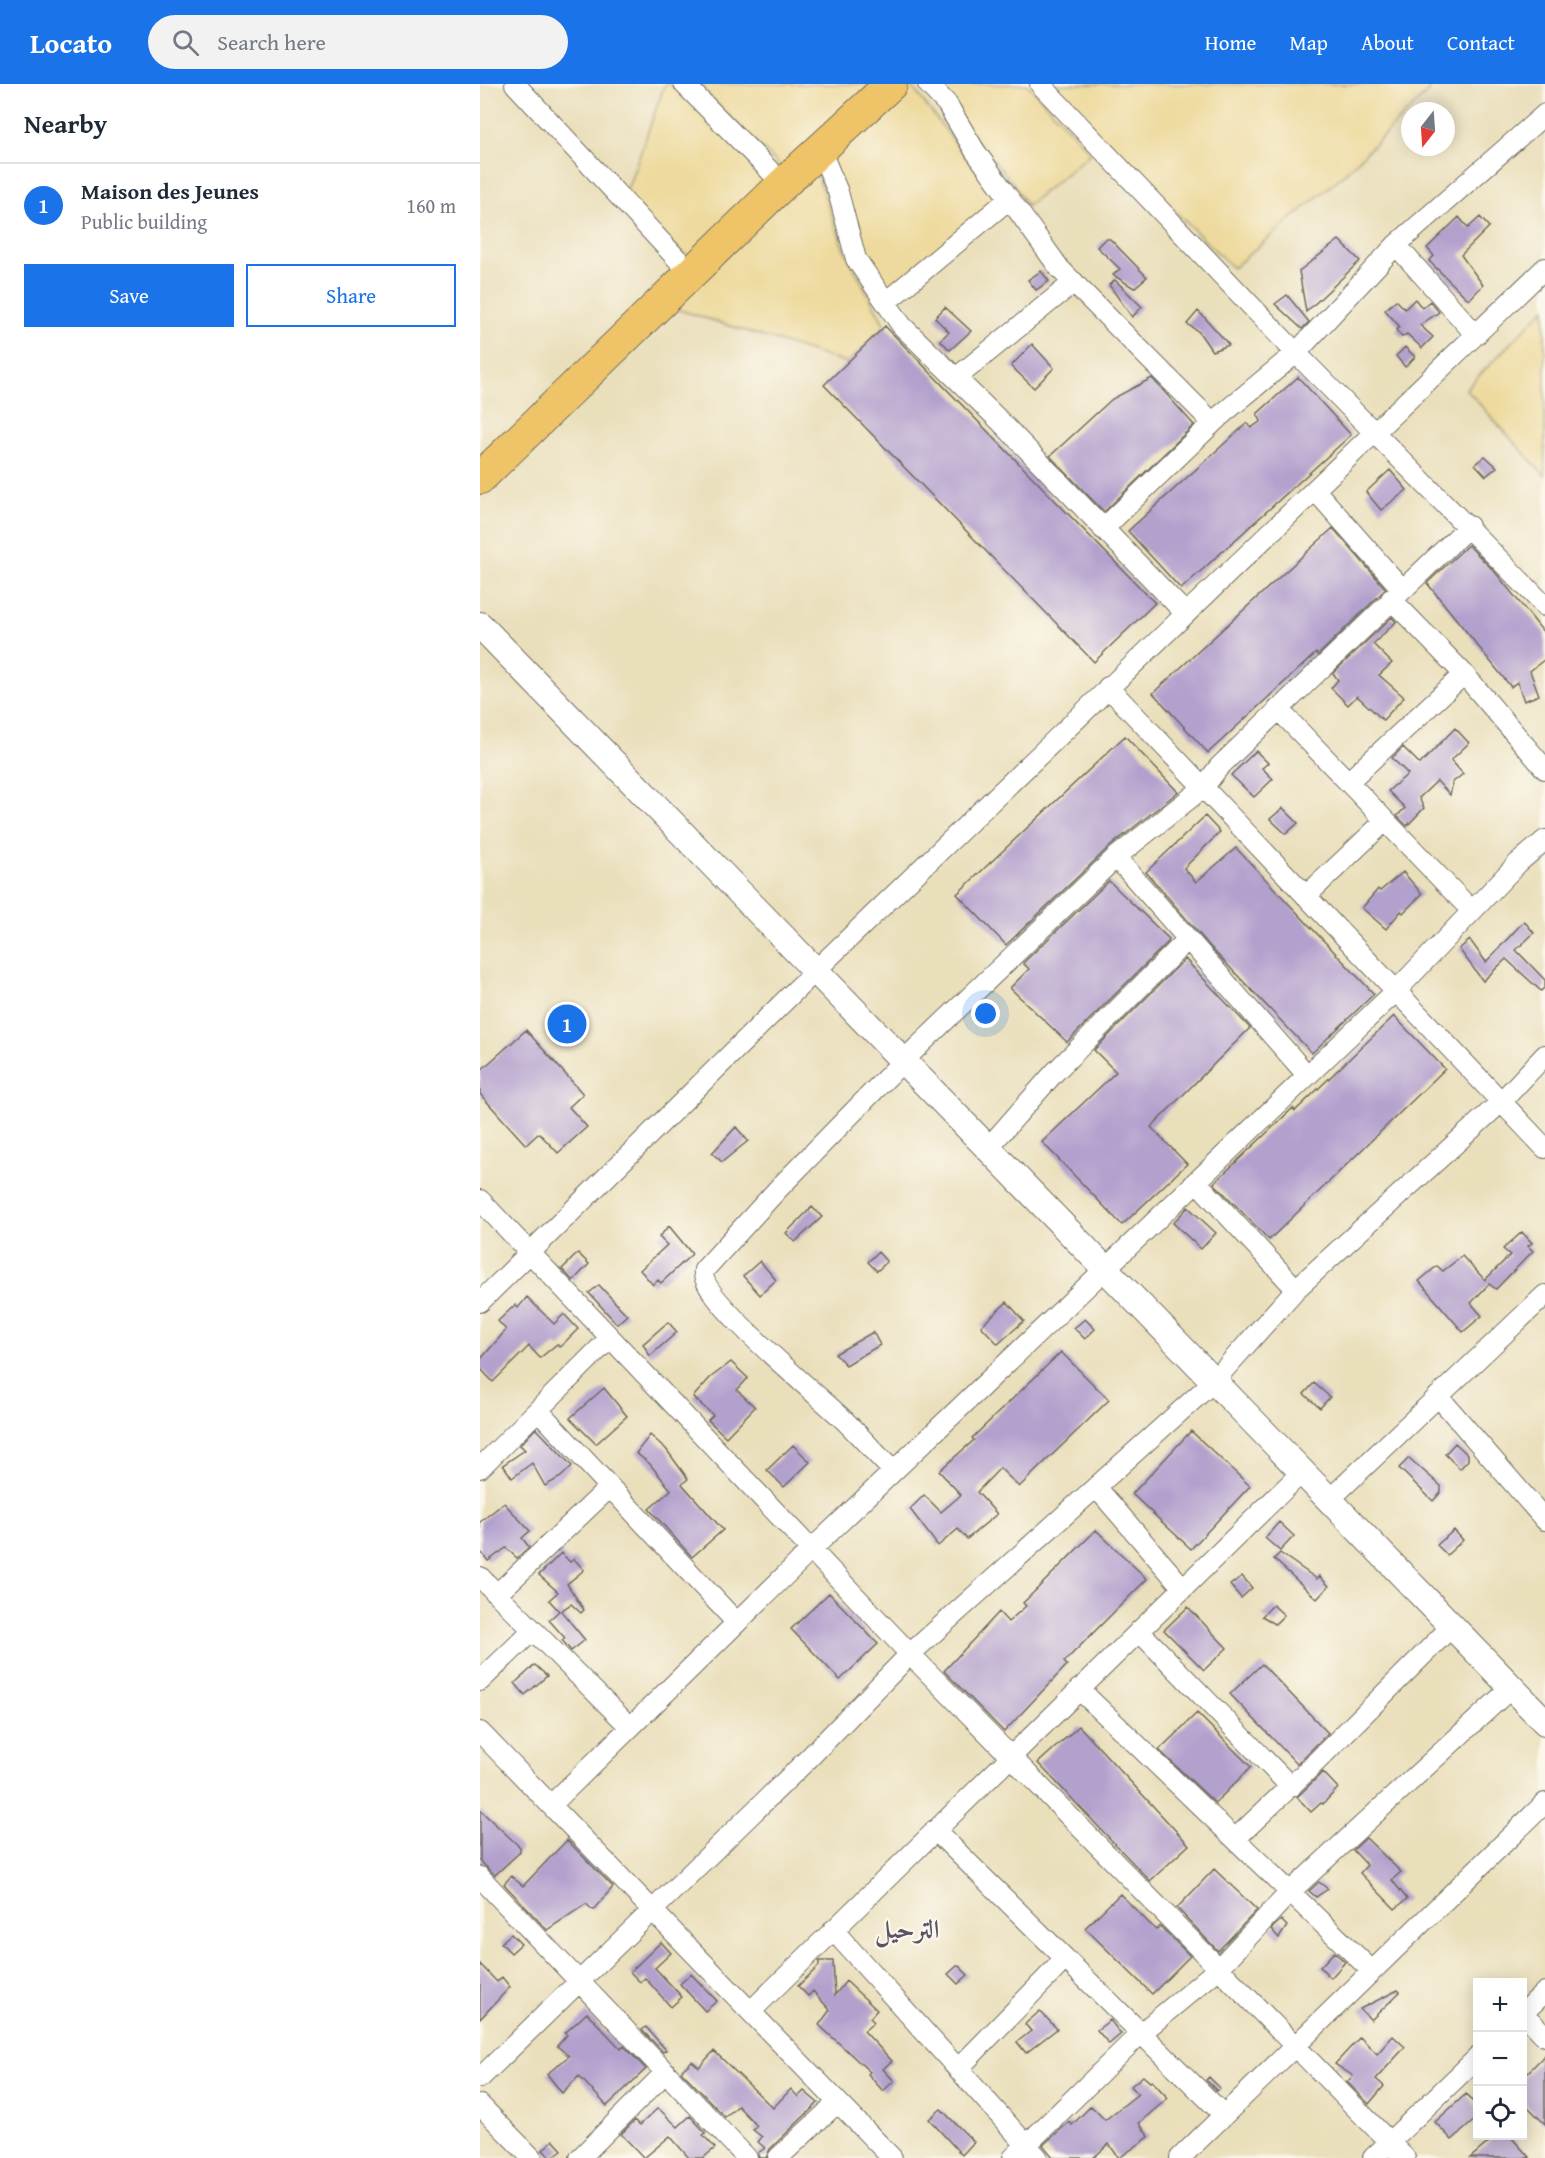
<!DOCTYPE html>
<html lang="en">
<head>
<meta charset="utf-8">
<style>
	body { margin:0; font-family:"Gentium Book Plus",Amiri,serif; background:#f2f2f3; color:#1f2937 }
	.controls { position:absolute; right:18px; bottom:18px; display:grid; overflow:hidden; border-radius:0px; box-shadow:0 3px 15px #0003 }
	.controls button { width:54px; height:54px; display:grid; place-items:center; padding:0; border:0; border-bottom:2px solid #e0e1e3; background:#fff; color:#1f2937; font:30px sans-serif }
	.compass { position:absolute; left:921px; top:18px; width:54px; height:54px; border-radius:50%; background:#fff; box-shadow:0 3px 15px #0003; rotate:197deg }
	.you { position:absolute; left:506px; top:930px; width:21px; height:21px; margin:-15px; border:4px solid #fff; border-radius:50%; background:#1a73e8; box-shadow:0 0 0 9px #1a73e833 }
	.badge { display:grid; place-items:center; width:39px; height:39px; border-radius:50%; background:#1a73e8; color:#fff; font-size:20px; font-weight:700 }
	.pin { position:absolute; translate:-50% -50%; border:3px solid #fff; box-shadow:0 2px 6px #0006 }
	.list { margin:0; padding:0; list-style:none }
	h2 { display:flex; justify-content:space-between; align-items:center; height:78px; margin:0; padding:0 24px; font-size:26px }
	h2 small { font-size:20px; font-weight:400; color:#747a83 }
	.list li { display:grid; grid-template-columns:39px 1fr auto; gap:18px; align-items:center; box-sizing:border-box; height:84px; padding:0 24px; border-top:2px solid #e0e1e3 }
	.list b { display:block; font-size:22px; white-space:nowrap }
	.list p { margin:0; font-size:20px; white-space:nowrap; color:#747a83 }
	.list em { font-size:20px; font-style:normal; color:#747a83 }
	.actions { display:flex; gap:12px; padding:18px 24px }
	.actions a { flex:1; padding:14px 0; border:2px solid #1a73e8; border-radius:0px; text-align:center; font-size:21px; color:#1a73e8 }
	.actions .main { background:#1a73e8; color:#fff }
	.icon { flex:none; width:33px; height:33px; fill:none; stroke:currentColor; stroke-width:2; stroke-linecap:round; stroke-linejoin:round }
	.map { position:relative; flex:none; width:1065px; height:2074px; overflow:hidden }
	header { display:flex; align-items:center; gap:36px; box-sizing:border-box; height:84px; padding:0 30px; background:#1a73e8; color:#fff }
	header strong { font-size:28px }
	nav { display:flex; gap:33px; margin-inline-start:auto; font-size:21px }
	.search { width:420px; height:54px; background:#f2f2f3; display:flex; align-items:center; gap:15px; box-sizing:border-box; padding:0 21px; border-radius:33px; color:#747a83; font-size:22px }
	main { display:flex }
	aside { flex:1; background:#fff }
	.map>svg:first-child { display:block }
</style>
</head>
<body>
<header>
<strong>Locato</strong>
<div class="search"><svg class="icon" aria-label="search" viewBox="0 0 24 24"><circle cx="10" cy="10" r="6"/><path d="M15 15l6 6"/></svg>Search here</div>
<nav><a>Home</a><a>Map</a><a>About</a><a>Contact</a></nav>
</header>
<main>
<aside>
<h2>Nearby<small></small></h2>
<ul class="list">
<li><span class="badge">1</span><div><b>Maison des Jeunes</b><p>Public building</p></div><em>160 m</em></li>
</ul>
<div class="actions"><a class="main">Save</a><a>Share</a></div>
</aside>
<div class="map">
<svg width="1065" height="2074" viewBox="0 0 1065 2074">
	<rect width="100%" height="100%" fill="#fbf7ec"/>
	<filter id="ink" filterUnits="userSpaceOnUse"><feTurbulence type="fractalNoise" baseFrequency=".0167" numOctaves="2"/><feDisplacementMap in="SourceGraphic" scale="12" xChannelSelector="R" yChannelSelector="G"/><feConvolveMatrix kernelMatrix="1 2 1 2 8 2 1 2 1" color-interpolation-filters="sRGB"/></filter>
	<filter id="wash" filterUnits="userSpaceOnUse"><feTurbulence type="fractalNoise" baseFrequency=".008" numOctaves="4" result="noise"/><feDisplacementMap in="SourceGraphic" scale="24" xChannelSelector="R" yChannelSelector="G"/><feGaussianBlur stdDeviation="1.35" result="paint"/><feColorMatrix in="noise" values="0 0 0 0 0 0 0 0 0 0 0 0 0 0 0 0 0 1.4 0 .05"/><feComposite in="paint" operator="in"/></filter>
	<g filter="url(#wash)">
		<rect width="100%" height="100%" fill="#eadfbb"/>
		<path fill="#eeda9e" stroke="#8c8264" stroke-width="1.5" d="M185,0h19l89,90 -79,88 -71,-61z
			M217,0h174l-86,87z
			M411,0h19l93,121 -108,90 -39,-36 -35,-108z
			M447,0h100l64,69 -64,53 -14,-23z
			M565,0h385l-2,8 -86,84 -109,92z
			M335,84l28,79 42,79 -38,37 -174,-55z
			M1065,224v168l-79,-87z"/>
		<g id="blocks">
			<path fill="#b2a0cd" d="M979,133l9,11 12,-11 9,10 -28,28 22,30 -14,15 -40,-39 5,-5 -7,-8z
				M625,155h5l37,38 -13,11 -21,-13 7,-6 -23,-22z
				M859,156l21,21 -54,51 -7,-41z
				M561,187l8,10 -13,9 -8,-10z
				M635,196l27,27 -10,10 -23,-32z
				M807,211l22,27 -7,7 -27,-25z
				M935,215l7,9 8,-7 9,11 -19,13 13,12 -11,11 -15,-14 -5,3 -6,-7 4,-3 -15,-17 11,-10 9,9z
				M465,223l26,24 -21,19 -10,-10 9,-8 -14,-14z
				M718,227l8,8 23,26 -17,6 -13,-19 -12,-8z
				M405,242l270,277 -61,59 -270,-277z
				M552,260l22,24 -20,20 -23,-22z
				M925,263l10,10 -10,10 -9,-11z
				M818,293l53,58 -170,154 -53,-58 119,-108 4,5 10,-7 -4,-7z
				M672,294l42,47 -90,87 -54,-56 62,-57z
				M1005,372l12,11 -11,9 -11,-12z
				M910,386l17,20 -26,20 -15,-18z
				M853,444l53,61 -68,66 -2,-2 -108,100 -55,-60z
				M988,461l27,27 50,62v25l-15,12 9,24 -15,6 -7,-19 -6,5 -84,-104z
				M912,533l4,5 -23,22 19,19 -13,12 25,22 -21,23 -26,-24 -9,9 -17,-17 7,-8 -5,-7z
				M975,644l14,15 -18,17 12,14 -10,8 -3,13 -13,-14 -18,17 5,10 -17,18 -10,-10 8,-8 -17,-17 20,-17 -16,-16 11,-11 17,17z
				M645,652l53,56 -70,56 -102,97 -49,-51z
				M776,667l12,12 -6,5 11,11 -19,18 -23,-22z
				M803,724l15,15 -12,11 -16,-15z
				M725,732l15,16 -36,36 12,14 40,-34 138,146 -62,59 -98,-102 -68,-79z
				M923,788l19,22 -19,19 -2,-2 -15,18 -24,-21 16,-19 2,2z
				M629,797l60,58 -1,3 -101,100 -57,-54 19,-19 -6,-6z
				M1044,837l10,12 -18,17 29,30v7l-4,4 -35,-32 -23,22 -24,-32 11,-9 16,22z
				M705,875l65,69 -99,99 36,37 -65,61 -80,-83 74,-70 -22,-22z
				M914,932l51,53 -176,171 -55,-57 79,-75 2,3z
				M46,946l57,64 -14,13 18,20 -29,26 -19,-20 -13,12 -46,-51v-23z
				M256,1043l12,14 -26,21 -10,-9z
				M332,1123l10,10 -27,25 -9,-9z
				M708,1123l28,26 -15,16 -28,-26z
				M189,1142l23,28 -31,29 -3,-3 -5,5 -13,-15 27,-25 -8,-8z
				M1042,1148l10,11 -4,3 5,5 -37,38 -7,-5 -18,19 11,13 -19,16 -44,-51 18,-15 6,5 19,-15 23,24 25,-25 -7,-6z
				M398,1168l9,10 -10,9 -9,-9z
				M98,1169l11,11 -16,17 -11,-12z
				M280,1177l16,19 -16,15 -17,-19z
				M119,1201l28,30 -10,9 -28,-31z
				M47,1213l27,27 10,-10 14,15 -18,18 -3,-3 -17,14 -11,-12 -36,36 -13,-14v-8l26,-30 -8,-9 17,-16 3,3z
				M527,1218l17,19 -26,23 -17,-18z
				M605,1235l10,10 -10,10 -11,-11z
				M188,1238l9,10 -27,24 -7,-12z
				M393,1248l7,13 -34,20 -11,-11z
				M581,1268l48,48 -90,87 -19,-19 -23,24 20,22 -30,25 -9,-10 -20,17 -28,-37 14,-14 17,17 20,-17 -22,-24 35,-31 -2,-2z
				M251,1278l17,16 -11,12 18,17 -29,30 -18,-17 5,-5 -20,-18 17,-19z
				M834,1299l16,14 -10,11 -16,-14z
				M124,1304l23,28 -31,28 -26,-26z
				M56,1344l36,38 -11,11 -16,9 -13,-23 -20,15 -9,-13 22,-15 -5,-5z
				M711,1347l59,55 -59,63 -59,-55z
				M170,1351l16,14 22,30 -6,5 41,46 -31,27 -43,-48 22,-19 -22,-27 -13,-10z
				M975,1359l13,12v5l-8,9 -15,-15z
				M313,1361l17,17 -26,25 -17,-17z
				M929,1374l32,28v6l-8,9 -34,-33z
				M24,1419l26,28 -8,7 7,9 -12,11 -11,-10 -18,13 -8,-10v-29z
				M799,1438l15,14 -14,15 -15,-13z
				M616,1446l51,49 -83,83 3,3 -63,67 -60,-61 55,-59 9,10 18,-16 -3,-3z
				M974,1446l9,10 -16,15 -10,-10z
				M81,1469l9,9 4,-3 10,11 -17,14 17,26 -3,3 -10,-9 -10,7 24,29 -14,11 -9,-11 3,-2 -16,-18 10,-9 -10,-11 9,-8 -19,-17z
				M800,1469l37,26 2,-3 10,10 -12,13 -43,-40z
				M762,1492l10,12 -11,10 -11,-13z
				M349,1509l49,51 -38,36 -49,-51z
				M793,1521l11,10 -9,9 -13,-8z
				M708,1523l39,41 -23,22 -40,-40z
				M782,1580l66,69 -31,31 -67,-70z
				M55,1581l12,11 -22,19 -10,-12z
				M717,1629l54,54 -36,36 -56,-53z
				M599,1642l110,119 -39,36 -112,-118z
				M843,1688l15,16 -15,16 -2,-1 -10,9 -14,-15z
				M0,1726l40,37v5l-25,23 -15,-14z
				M886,1754l35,34 -9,8 15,19 -12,10 -35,-36 7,-8 -14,-15z
				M87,1756l46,47 -20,23 -7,-6 -39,26 -43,-46 7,-8 12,10z
				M734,1785l43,41 -39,41 -41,-43z
				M839,1798l9,7 -12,8 -7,-6z
				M640,1810l36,36 4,-4 30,30 -38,38 -67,-66z
				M801,1836l6,6 -8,12 -8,-9z
				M31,1850l10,10 -10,9 -10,-10z
				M181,1858l10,11 -16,15 27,29 -11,10 -26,-29 -5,4 -10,-10z
				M854,1868l11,10 -14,16 -11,-11z
				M339,1877h14l2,34 11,-14 31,29 -7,8 4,4 -10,9 28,30 -9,8 11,12 -11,10 -15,-17 2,-2 -51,-47 11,-15 -17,-19 -5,5 -10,-10 21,-20z
				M0,1880l17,18 5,-5 8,10 -30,32z
				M478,1881l10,10 -10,9 -10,-10z
				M211,1890l26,27 -12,10 -25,-27z
				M918,1906l2,2 -29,28 -11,-11z
				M560,1927l17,18 -31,24 -9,-11 14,-11 -6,-7z
				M107,1929l34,36 3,-3 22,23 -39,37 -28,-30 -17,17 -15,-19 22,-18 -12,-10 10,-11 -2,-2z
				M630,1936l11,14 -12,10 -12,-14z
				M166,1943l20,23 -3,2 -21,-22z
				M913,1952l12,11 -29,32 8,7 -15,18 -22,-22 6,-6 -18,-12 25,-27 17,17z
				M234,1967l59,57 18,-19 7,8 6,-6 14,12 -48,46 -4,9h-7l-1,-5 7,-5 -7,-6 4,-5 -9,-7 4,-4 -19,-20 -13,11 -44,-46 11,-10 7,6z
				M1065,1971v69l-23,-23v-23z
				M663,1992l7,6 2,-1 16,17 -29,25 10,14 -30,21 -10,-14 -16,14h-39l-11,-13 26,-23 3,3 19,-19 14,14 33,-26 -7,-8z
				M729,1993l11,11 -3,3 -11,-11z
				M986,2010l12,14v9l-26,23 -17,-18z
				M178,2024l20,19 12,-11 16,17 -3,2 12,13 -12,10h-14l-19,-22 -26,22 -23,-24 14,-14 5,5z
				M461,2025l33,33 -12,13 -33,-36z
				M1016,2052h14l20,22h-60z
				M73,2056l9,10 -11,8 -8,-8z"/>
		</g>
	</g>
	<g filter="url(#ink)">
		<use href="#blocks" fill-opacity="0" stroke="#6e6a5d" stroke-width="1.5"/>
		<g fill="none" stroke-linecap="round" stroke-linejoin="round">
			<g stroke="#6e6a5d" stroke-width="22">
				<path id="minor" d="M35,0l177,191
					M204,0l99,100
					M448,0l19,20 28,47 85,118 153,154
					M560,0l256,269 249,253
					M341,67l17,41 18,67 46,67 97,94 186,193
					M916,161l80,90
					M406,218l123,-103
					M476,294l118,-96
					M835,406l87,99
					M623,445l117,-113 76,-63 100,-108 149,-131
					M911,515l73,75 81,95
					M628,603l437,461
					M798,625l194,202
					M868,698l116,-108
					M636,773l191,218
					M826,812l79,-75
					M508,1064l66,-75 133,-133
					M716,1097l100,108
					M0,1116l430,454 495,504
					M0,1218l335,-331 730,-703
					M958,1312l107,124
					M58,1326l199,213
					M0,1384l130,-130
					M413,1387c-16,-16 -31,-33 -48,-50 -22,-22 -149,-125 -141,-151l73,-80 126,-129 213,-204 87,-69 16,-21 250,-241
					M616,1403l87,101
					M849,1416l216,-205
					M0,1493l150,150
					M17,1510l113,-107
					M659,1547l152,156
					M0,1597l53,-51
					M599,1605l293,282
					M0,1648l412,426
					M71,1721l260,-255 585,-559 122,-128 27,-23
					M455,1746l289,285
					M755,1755l78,-74 139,-139
					M0,1793l267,281
					M353,1846l205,228
					M271,1927l551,-539
					M1043,1929l22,23
					M1042,1930l23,-22
					M478,1985l107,-110
					M0,1994l328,-319 102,-105 304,-273 82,-92 205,-187 44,-47
					M0,2021l52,53
					M100,2074l86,-86
					M298,2074l60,-56
					M533,2074l127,-124 78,-65 72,-77 221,-204
					M700,2074l365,-355
					M893,2074l105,-101"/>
			</g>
			<g stroke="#6e6a5d" stroke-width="28">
				<path id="tertiary" d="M0,541l1065,1097"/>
			</g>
			<g stroke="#6e6a5d" stroke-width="34">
				<path id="primary" d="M0,394l303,-294 108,-100"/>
			</g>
			<use href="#minor" stroke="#fff" stroke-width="20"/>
			<use href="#tertiary" stroke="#fff" stroke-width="26"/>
			<use href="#primary" stroke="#efc469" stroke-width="32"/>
		</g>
	</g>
	<g text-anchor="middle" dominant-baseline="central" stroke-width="4.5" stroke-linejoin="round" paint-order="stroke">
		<g font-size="26" font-weight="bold" fill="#5a5464" stroke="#fbf7ec">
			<text x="427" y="1844">الترحيل</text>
		</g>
	</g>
</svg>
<div class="controls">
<button>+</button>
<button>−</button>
<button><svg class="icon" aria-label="locate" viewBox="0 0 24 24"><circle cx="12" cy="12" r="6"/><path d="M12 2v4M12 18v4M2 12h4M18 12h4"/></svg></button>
</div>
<svg class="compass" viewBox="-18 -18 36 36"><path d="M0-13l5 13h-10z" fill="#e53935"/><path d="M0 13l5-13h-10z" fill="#747a83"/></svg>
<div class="you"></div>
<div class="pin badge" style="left:87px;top:940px">1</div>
</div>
</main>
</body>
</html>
